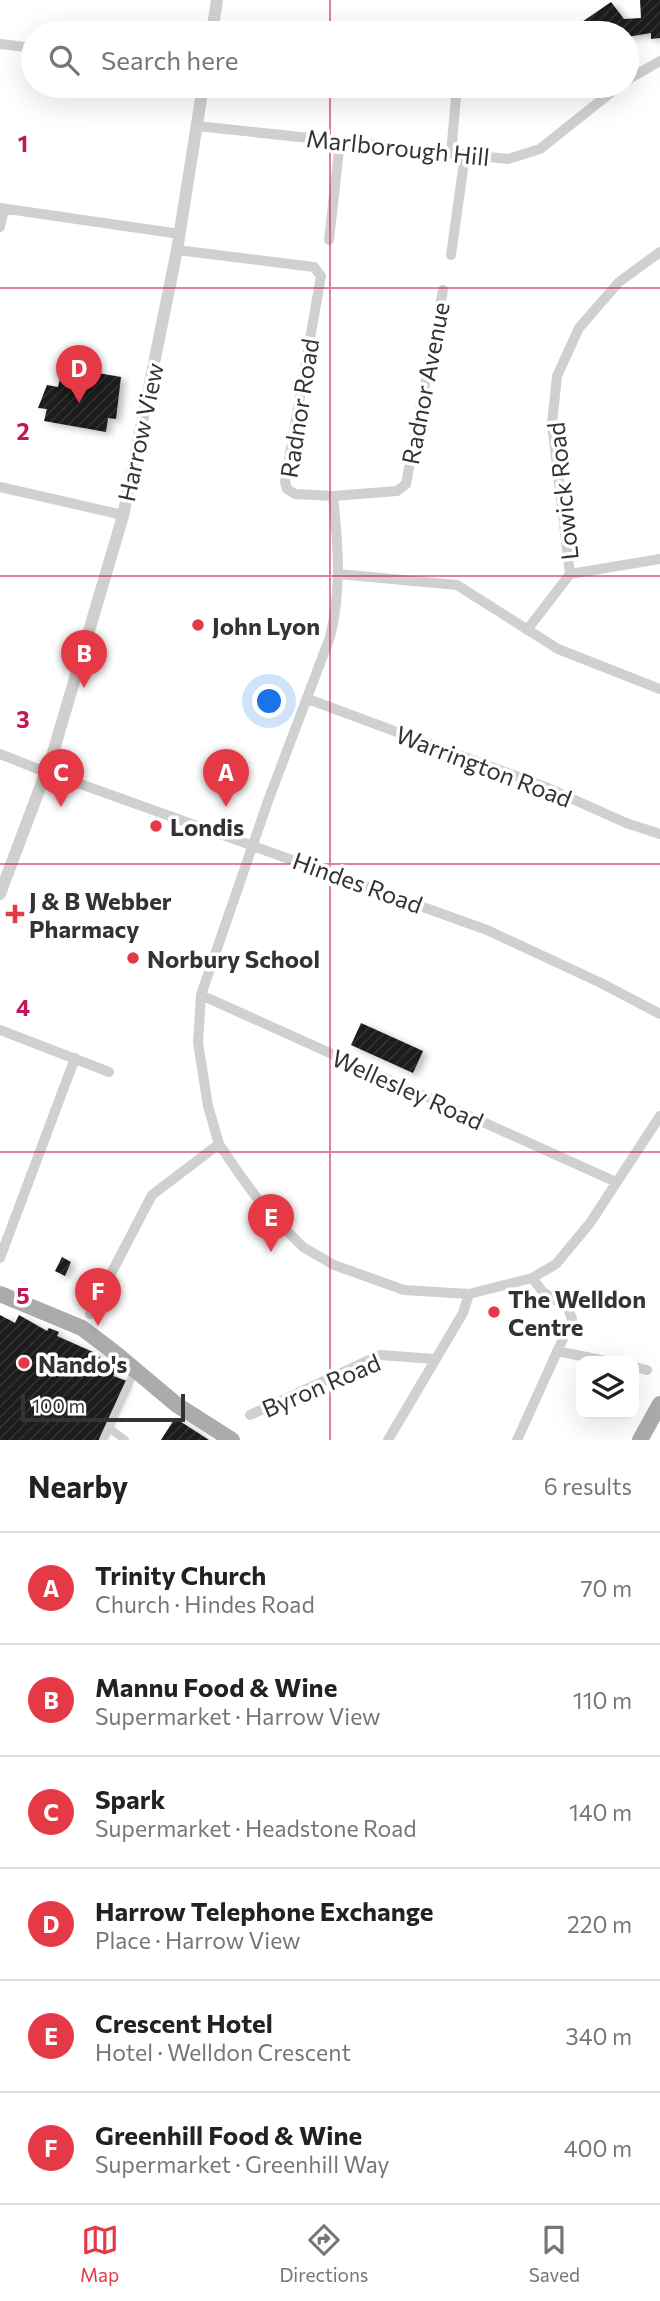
<!DOCTYPE html>
<html lang="en">
<head>
<meta charset="utf-8">
<style>
	body { margin:0; font-family:Commissioner,sans-serif; background:#f6f6f6; color:#222 }
	.controls { position:absolute; right:21px; bottom:21px; display:grid; overflow:hidden; border-radius:14px; box-shadow:0 7px 28px #0002 }
	.controls button { width:63px; height:63px; display:grid; place-items:center; padding:0; border:0; border-bottom:2px solid #e0e0e0; background:#fff; color:#222; font:35px sans-serif }
	.scale { position:absolute; left:21px; bottom:18px; width:164px; box-sizing:border-box; padding-left:7px; border:4px solid #333; border-top:0; font-size:19px; line-height:24px; white-space:nowrap; color:#333; -webkit-text-stroke:5px #fff; paint-order:stroke }
	.you { position:absolute; left:270px; top:702px; width:24px; height:24px; margin:-18px; border:5px solid #fff; border-radius:50%; background:#1a73e8; box-shadow:0 0 0 10px #1a73e833 }
	.badge { display:grid; place-items:center; width:46px; height:46px; border-radius:50%; background:#e63946; color:#fff; font-size:23px; font-weight:700 }
	.pin { position:absolute; translate:-50% -58px; filter:drop-shadow(0 2px 4px #0008) }
	.pin::after { content:''; position:absolute; top:37px; width:24px; height:21px; background:inherit; clip-path:polygon(0 0,100% 0,50% 100%) }
	.list { margin:0; padding:0; list-style:none }
	h2 { display:flex; justify-content:space-between; align-items:center; height:91px; margin:0; padding:0 28px; font-size:30px }
	h2 small { font-size:23px; font-weight:400; color:#767676 }
	.list li { display:grid; grid-template-columns:46px 1fr auto; gap:21px; align-items:center; box-sizing:border-box; height:112px; padding:0 28px; border-top:2px solid #e0e0e0 }
	.list b { display:block; font-size:26px; white-space:nowrap }
	.list p { margin:0; font-size:23px; white-space:nowrap; color:#767676 }
	.list em { font-size:23px; font-style:normal; color:#767676 }
	.icon { flex:none; width:38px; height:38px; fill:none; stroke:currentColor; stroke-width:2; stroke-linecap:round; stroke-linejoin:round }
	.map { position:relative; flex:none; width:660px; height:1440px; overflow:hidden }
	.search { position:absolute; background:#fff; box-shadow:0 7px 28px #0002; left:21px; right:21px; top:21px; height:77px; display:flex; align-items:center; gap:18px; box-sizing:border-box; padding:0 24px; border-radius:38px; color:#767676; font-size:26px }
	.sheet { height:763px; background:#fff }
	nav { display:flex; justify-content:space-around; align-items:center; box-sizing:border-box; height:98px; border-top:2px solid #e0e0e0; background:#fff; font-size:19px; color:#767676 }
	nav a { display:grid; justify-items:center; gap:4px }
	nav .on { color:#e63946 }
	.map>svg:first-child { display:block }
</style>
</head>
<body>
<div class="map">
<svg width="660" height="1440" viewBox="0 0 660 1440">
	<defs>
		<pattern id="building-hatch" width="6" height="6" patternUnits="userSpaceOnUse" patternTransform="scale(1.75)"><rect width="6" height="6" fill="#1a1a1a"/><path d="M-1 1l2-2M0 6l6-6M5 7l2-2" fill="none" stroke="#333"/></pattern>
		<filter id="shadow"><feDropShadow dx="5" dy="3" stdDeviation="3.5" flood-color="#0004"/></filter>
	</defs>
	<rect width="100%" height="100%" fill="#fff"/>
	<path fill="url(#building-hatch)" filter="url(#shadow)" d="M640,0h20v38l-9,1v-6l-24,4v-4l-21,-2 -21,2 -6,-9 32,-22 13,17 17,-1z
		M92,372l29,5 -5,42 -8,-1 -2,14 -62,-11 3,-12 -9,-1 9,-23 11,2 3,-13 29,6z
		M361,1023l62,28 -10,22 -62,-28z
		M62,1257l9,5 -6,14 -10,-5z
		M0,1315l15,8 4,-8 28,16 2,-3 10,4 -2,4 36,16 23,18 -3,6 14,5 -28,59h-99z
		M175,1418l34,22h-48z"/>
	<g fill="none" stroke-linecap="round" stroke-linejoin="round">
		<path stroke="#d0d0d0" stroke-width="8" d="M109,1428l16,12
			M103,1440l32,-70"/>
		<path stroke="#d0d0d0" stroke-width="10" d="M380,33h8
			M0,44l33,4
			M627,80l33,-19
			M196,126l312,33 32,-10 79,-63
			M451,154l6,-68
			M0,208l180,26
			M0,227l4,-18
			M329,240l11,-99
			M177,250l137,17 7,9 -36,206 2,7 8,5 38,2c5,48 9,94 -3,141l-62,164 -67,194 -3,48 10,63 11,38 21,31 26,35 37,37 31,18 70,25 65,4 63,-16 24,-14 34,-41 70,-107
			M451,255l14,-100
			M0,487l123,28
			M333,496l64,-5 9,-7 37,-194
			M338,574l119,11 101,64 102,40
			M570,574l90,-15
			M527,630l43,-56 -18,-150 5,-48 22,-48 40,-46 41,-30
			M308,699l240,89 78,35 34,11
			M0,754l38,15
			M47,772l440,158 114,53 59,31
			M201,995l415,187
			M0,1030l109,42
			M0,1258l75,-200
			M90,1314l62,-119 67,-51
			M557,1351l49,10
			M634,1367l13,3
			M250,1415l130,-60 55,4
			M388,1440l75,-127 6,-19
			M517,1440l55,-121 -4,-11 -25,-16 -11,-14"/>
		<path stroke="#d0d0d0" stroke-width="12" d="M212,33l5,-33
			M0,894l52,-138 71,-240 54,-266 26,-164"/>
		<path stroke="#ababab" stroke-width="16" d="M0,1294l82,34 33,25 62,52 55,35
			M640,1440l20,-36"/>
	</g>
	<path fill="none" stroke="#c2185b" stroke-width="2" stroke-opacity="0.55" d="M330,0v33M330,86v1354M0,288h660M0,576h660M0,864h660M0,1152h660"/>
	<g fill="#e63946" stroke="#fff" stroke-width="2.5">
		<circle cx="198" cy="625" r="7"/>
		<circle cx="156" cy="826" r="7"/>
		<path d="M11.5 903.5h7v7h7v7h-7v7h-7v-7h-7v-7h7z"/>
		<circle cx="133" cy="958" r="7"/>
		<circle cx="494" cy="1312" r="7"/>
		<circle cx="24" cy="1363" r="7"/>
	</g>
	<g text-anchor="middle" dominant-baseline="central" stroke-width="7" stroke-linejoin="round" paint-order="stroke">
		<g font-size="24" fill="#333" stroke="#fff">
			<text transform="translate(398 147) rotate(6)">Marlborough Hill</text>
			<text transform="translate(425 383) rotate(-79)">Radnor Avenue</text>
			<text transform="translate(299 408) rotate(-81)">Radnor Road</text>
			<text transform="translate(140 432) rotate(-78)">Harrow View</text>
			<text transform="translate(562 491) rotate(-96)">Lowick Road</text>
			<text transform="translate(484 766) rotate(21)">Warrington Road</text>
			<text transform="translate(358 882) rotate(20)">Hindes Road</text>
			<text transform="translate(408 1089) rotate(24)">Wellesley Road</text>
			<text transform="translate(321 1385) rotate(-23)">Byron Road</text>
		</g>
		<g font-size="24" font-weight="bold" fill="#333" stroke="#fff" text-anchor="start">
			<text x="212" y="625">John Lyon</text>
			<text x="170" y="826">Londis</text>
			<text x="29" y="900">J &amp; B Webber<tspan x="29" dy="28">Pharmacy</tspan></text>
			<text x="147" y="958">Norbury School</text>
			<text x="508" y="1298">The Welldon<tspan x="508" dy="28">Centre</tspan></text>
			<text x="38" y="1363">Nando's</text>
		</g>
	</g>
	<g font-size="23" text-anchor="middle" font-weight="bold" fill="#c2185b" stroke="#fff" stroke-width="7" stroke-linejoin="round" paint-order="stroke">
		<text x="23" y="152">1</text>
		<text x="23" y="440">2</text>
		<text x="23" y="728">3</text>
		<text x="23" y="1016">4</text>
		<text x="23" y="1304">5</text>
	</g>
</svg>
<div class="controls">
<button><svg class="icon" aria-label="layers" viewBox="0 0 24 24"><path d="M12 4l9 5-9 5-9-5zM3 14l9 5 9-5"/></svg></button>
</div>
<div class="scale">100 m</div>
<div class="you"></div>
<div class="pin badge" style="left:226px;top:807px">A</div>
<div class="pin badge" style="left:84px;top:688px">B</div>
<div class="pin badge" style="left:61px;top:807px">C</div>
<div class="pin badge" style="left:79px;top:403px">D</div>
<div class="pin badge" style="left:271px;top:1252px">E</div>
<div class="pin badge" style="left:98px;top:1326px">F</div>
<div class="search"><svg class="icon" aria-label="search" viewBox="0 0 24 24"><circle cx="10" cy="10" r="6"/><path d="M15 15l6 6"/></svg>Search here</div>
</div>
<section class="sheet">
<h2>Nearby<small>6 results</small></h2>
<ul class="list">
<li><span class="badge">A</span><div><b>Trinity Church</b><p>Church · Hindes Road</p></div><em>70 m</em></li>
<li><span class="badge">B</span><div><b>Mannu Food &amp; Wine</b><p>Supermarket · Harrow View</p></div><em>110 m</em></li>
<li><span class="badge">C</span><div><b>Spark</b><p>Supermarket · Headstone Road</p></div><em>140 m</em></li>
<li><span class="badge">D</span><div><b>Harrow Telephone Exchange</b><p>Place · Harrow View</p></div><em>220 m</em></li>
<li><span class="badge">E</span><div><b>Crescent Hotel</b><p>Hotel · Welldon Crescent</p></div><em>340 m</em></li>
<li><span class="badge">F</span><div><b>Greenhill Food &amp; Wine</b><p>Supermarket · Greenhill Way</p></div><em>400 m</em></li>
</ul>
</section>
<nav>
<a class="on"><svg class="icon" aria-label="map" viewBox="0 0 24 24"><path d="M3 6l6-2 6 2 6-2v14l-6 2-6-2-6 2zM9 4v14M15 6v14"/></svg>Map</a>
<a><svg class="icon" aria-label="directions" viewBox="0 0 24 24"><path d="M12 3l9 9-9 9-9-9zM9 14v-3h6M13 9l2 2-2 2"/></svg>Directions</a>
<a><svg class="icon" aria-label="saved" viewBox="0 0 24 24"><path d="M7 4h10v16l-5-4-5 4z"/></svg>Saved</a>
</nav>
</body>
</html>
